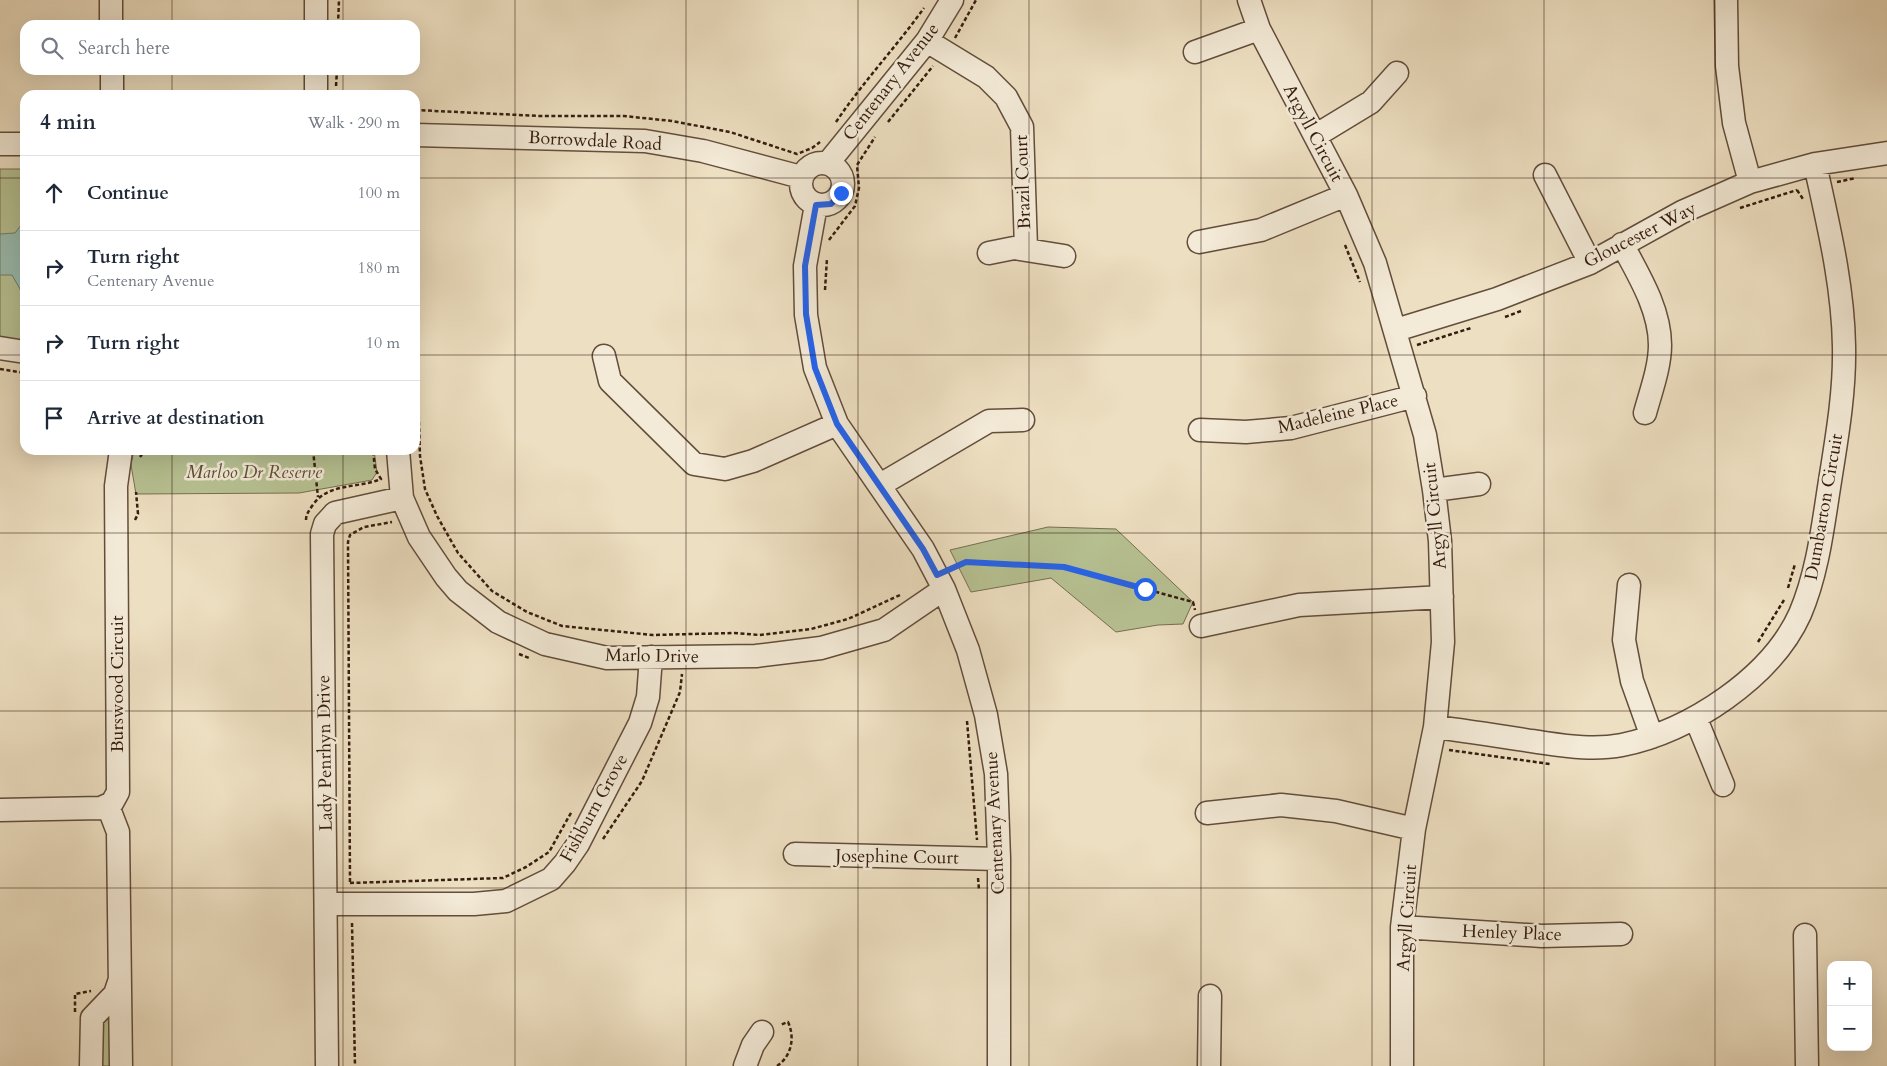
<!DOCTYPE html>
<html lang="en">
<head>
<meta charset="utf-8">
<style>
	body { margin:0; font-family:Cardo,serif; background:#f6f6f7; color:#1f2937 }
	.controls { position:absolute; right:15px; bottom:15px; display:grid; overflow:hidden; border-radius:10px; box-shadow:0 5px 20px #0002 }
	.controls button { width:45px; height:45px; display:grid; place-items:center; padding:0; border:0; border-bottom:1px solid #e0e1e3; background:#fff; color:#1f2937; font:25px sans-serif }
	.stop { position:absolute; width:15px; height:15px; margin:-11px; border:4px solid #2563eb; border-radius:50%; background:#fff }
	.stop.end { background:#2563eb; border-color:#fff; box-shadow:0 1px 5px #0008 }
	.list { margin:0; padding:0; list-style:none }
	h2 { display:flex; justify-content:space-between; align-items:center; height:65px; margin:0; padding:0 20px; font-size:21px }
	h2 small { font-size:16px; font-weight:400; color:#747a83 }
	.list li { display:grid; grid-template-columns:32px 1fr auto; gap:15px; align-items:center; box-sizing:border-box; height:75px; padding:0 20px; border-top:1px solid #e0e1e3 }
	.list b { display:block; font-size:19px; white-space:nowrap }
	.list p { margin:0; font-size:16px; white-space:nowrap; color:#747a83 }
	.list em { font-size:16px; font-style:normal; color:#747a83 }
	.icon { flex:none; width:28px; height:28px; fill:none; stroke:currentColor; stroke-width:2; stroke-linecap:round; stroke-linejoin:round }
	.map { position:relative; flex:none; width:1887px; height:1066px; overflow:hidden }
	.search { position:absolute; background:#fff; box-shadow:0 5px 20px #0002; left:20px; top:20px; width:400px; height:55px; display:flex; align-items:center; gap:12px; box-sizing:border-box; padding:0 18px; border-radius:15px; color:#747a83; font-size:19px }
	.panel { position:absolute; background:#fff; box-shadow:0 5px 20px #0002; left:20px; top:90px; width:400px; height:365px; border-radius:15px }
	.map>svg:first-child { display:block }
</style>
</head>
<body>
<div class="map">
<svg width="1887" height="1066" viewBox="0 0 1887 1066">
	<rect width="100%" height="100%" fill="#eddfc1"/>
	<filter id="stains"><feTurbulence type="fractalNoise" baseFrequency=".004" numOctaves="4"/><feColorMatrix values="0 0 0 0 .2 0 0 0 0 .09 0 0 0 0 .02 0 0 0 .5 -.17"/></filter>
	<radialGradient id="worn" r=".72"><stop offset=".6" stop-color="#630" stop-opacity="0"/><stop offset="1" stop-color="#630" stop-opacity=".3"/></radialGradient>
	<path fill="#b7c293" stroke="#766f50" d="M0,169h25v174l-25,-4z
		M134,450h240l3,22 -5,8 -73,13 -163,1 -5,-29z
		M1048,527l68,2 77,73 -10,22 -25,1 -42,7 -65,-54 -80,14 -21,-42z
		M110,1010l7,56h-19l3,-53z"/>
	<path fill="#99bdb0" stroke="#717d6f" d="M25,220v86l-5,-17 -8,-14h-12v-41l15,-1z"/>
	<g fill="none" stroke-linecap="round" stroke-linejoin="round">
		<g stroke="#634d3b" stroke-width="25">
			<path id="minor" d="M111,0v25
				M316,0v25
				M1249,0l10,29 87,166 29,68 50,172 9,55 6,51 3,101 -8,85 -21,102 -12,98v139
				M1726,0l1,66 7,57 16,59
				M927,41l59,36 20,20 16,30 4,121
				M1195,52l64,-23
				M112,70v25
				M316,70v25
				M415,135l230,6 58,10 98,26
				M1315,136l56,-34 26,-29
				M0,144h25
				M801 184a21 21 0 1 1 42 0a21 21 0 1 1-42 0Z
				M828,163l99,-122 25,-41
				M1545,175l45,88
				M816,205l-11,61 1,49 9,53 22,56 86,125 21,40 24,61 18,65 10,59 3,85v207
				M1199,242l62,-12 85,-35
				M1622,244c16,30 38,65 38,101 0,22 -9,46 -15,68
				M989,253l25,-5 50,8
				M1396,330l101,-31 93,-36 92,-51 68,-30 65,-18 72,-11
				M0,348l25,4
				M604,356l6,25 84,83 31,5 28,-8 84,-37
				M1200,430l46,2 45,-4 124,-32
				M398,450l4,48 17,39 27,40 12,14 40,31 47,22 62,14 149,-2 65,-8 63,-18 60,-41
				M880,485l109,-64 34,-1
				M1434,490l45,-6
				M1629,585l-5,55 8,41 20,56
				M1201,626l98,-21 143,-8
				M1696,719l27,66
				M1435,727c32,4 64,9 96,14 30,4 60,10 91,4 68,-14 149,-67 178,-131 18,-42 23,-89 30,-133 7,-44 15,-90 14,-135 -1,-62 -16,-122 -29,-182
				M108,806l10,26 3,234
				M0,810l101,-2 11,-5 6,-11 -2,-306 5,-36
				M1207,813l74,-8 55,6 78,18
				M795,854l204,5
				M326,904h148l32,-3 45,-22 14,-16 13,-19 62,-121 8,-26 3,-40
				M1402,927l140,9 79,-2
				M1805,935l2,131
				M91,1066l1,-48 23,-24 4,-12
				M327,1066l-5,-532 3,-10 10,-11 67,-15
				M745,1066l8,-21 9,-13
				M1209,1066l1,-70"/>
		</g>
		<path stroke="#351c0e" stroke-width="2.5" stroke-dasharray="4 2.5" stroke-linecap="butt" d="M338,25l1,-25
			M955,38l21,-38
			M336,86l1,-16
			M415,110l125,6h84l48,5 58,11 67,22 15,-6 8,-6
			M836,122c27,-40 60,-75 88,-114
			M888,122l45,-56
			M1837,182l19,-4
			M1797,190l6,9
			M793,193l4,11
			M1740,208l57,-18
			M829,240l26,-34 4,-18 -2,-23 18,-28
			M1345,245l15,37
			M825,290l2,-32
			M415,298l5,158 5,33 12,27 21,37 34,38 35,21 35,14 91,9 81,-2 25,2 52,-6 37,-10 52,-24
			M1505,317l16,-6
			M1417,345l54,-17
			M0,369l25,4
			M313,450l5,47
			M140,457l5,-7
			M135,520l3,-6 -2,-22
			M306,520c0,-6 3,-9 6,-14 16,-24 45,-17 69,-27l-6,-10 -2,-19
			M952,568l14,-6 98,5 129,35 2,8
			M1788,588l7,-24
			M1758,642l26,-42
			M519,654l10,4
			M967,721l10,119
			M1449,750l101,14
			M603,839l39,-58 38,-89 2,-18
			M978,878l1,12
			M350,882l-2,-340 2,-7 14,-8 28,-5
			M350,883l153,-5 23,-11 23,-15 23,-41
			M352,923l3,143
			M75,1012v-18l16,-3
			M777,1066c15,-10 18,-29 11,-44l-8,3"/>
		<use href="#minor" stroke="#f3ead7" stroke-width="22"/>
	</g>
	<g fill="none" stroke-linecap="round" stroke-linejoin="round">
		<path stroke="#2563eb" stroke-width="6" d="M841,193l-10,11 -15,1 -11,61 1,48 9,54 22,56 86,125 14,26 29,-13 98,5 81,22"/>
	</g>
	<path fill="none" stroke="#351c0e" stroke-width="1" stroke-opacity="0.55" d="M172,0v25M343,0v25M515,0v1066M686,0v1066M858,0v1066M1029,0v1066M1201,0v1066M1372,0v1066M1544,0v1066M1715,0v1066M172,70v25M343,70v25M0,178h25M415,178h1472M0,355h25M415,355h1472M172,450v616M343,450v616M0,533h1887M0,711h1887M0,888h1887"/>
	<g text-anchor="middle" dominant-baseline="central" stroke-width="5" stroke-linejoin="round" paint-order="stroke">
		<g font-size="18" fill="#351c0e" stroke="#f3ead7">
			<text transform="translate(891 82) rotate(-52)">Centenary Avenue</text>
			<text transform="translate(1313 133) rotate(62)">Argyll Circuit</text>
			<text transform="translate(595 141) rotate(3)">Borrowdale Road</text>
			<text transform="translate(1023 182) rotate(-92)">Brazil Court</text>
			<text transform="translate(1640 235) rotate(-27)">Gloucester Way</text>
			<text transform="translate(1338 414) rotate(-13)">Madeleine Place</text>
			<text transform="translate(1824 507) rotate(-80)">Dumbarton Circuit</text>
			<text transform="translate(1435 516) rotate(-96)">Argyll Circuit</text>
			<text transform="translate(652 656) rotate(1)">Marlo Drive</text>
			<text transform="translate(117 684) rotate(-90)">Burswood Circuit</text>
			<text transform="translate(325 753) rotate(-91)">Lady Penrhyn Drive</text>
			<text transform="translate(594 808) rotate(-61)">Fishburn Grove</text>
			<text transform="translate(995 823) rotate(-93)">Centenary Avenue</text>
			<text transform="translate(897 857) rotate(1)">Josephine Court</text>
			<text transform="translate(1407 918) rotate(-86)">Argyll Circuit</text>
			<text transform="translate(1512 933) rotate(2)">Henley Place</text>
		</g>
		<g font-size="18" font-style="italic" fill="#5c4e36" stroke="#f3ead7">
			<text x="254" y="472">Marloo Dr Reserve</text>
		</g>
	</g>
	<rect width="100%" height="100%" filter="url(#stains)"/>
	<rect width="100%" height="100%" fill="url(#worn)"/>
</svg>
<div class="controls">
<button>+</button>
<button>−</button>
</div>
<div class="stop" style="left:1145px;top:589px"></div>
<div class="stop end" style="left:841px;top:193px"></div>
<div class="search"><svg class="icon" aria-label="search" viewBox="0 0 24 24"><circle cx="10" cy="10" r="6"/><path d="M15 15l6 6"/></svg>Search here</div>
<section class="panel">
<h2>4 min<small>Walk · 290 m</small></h2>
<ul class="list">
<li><svg class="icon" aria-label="ahead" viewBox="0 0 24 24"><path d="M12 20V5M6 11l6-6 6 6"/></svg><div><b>Continue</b></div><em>100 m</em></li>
<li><svg class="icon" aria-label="right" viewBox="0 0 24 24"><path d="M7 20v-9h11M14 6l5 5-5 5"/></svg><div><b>Turn right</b><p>Centenary Avenue</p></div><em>180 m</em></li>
<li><svg class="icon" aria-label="right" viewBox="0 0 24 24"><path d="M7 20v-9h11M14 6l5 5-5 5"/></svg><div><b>Turn right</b></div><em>10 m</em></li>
<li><svg class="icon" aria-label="arrive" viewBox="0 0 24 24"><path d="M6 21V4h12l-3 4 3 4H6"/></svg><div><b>Arrive at destination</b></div></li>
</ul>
</section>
</div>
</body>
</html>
